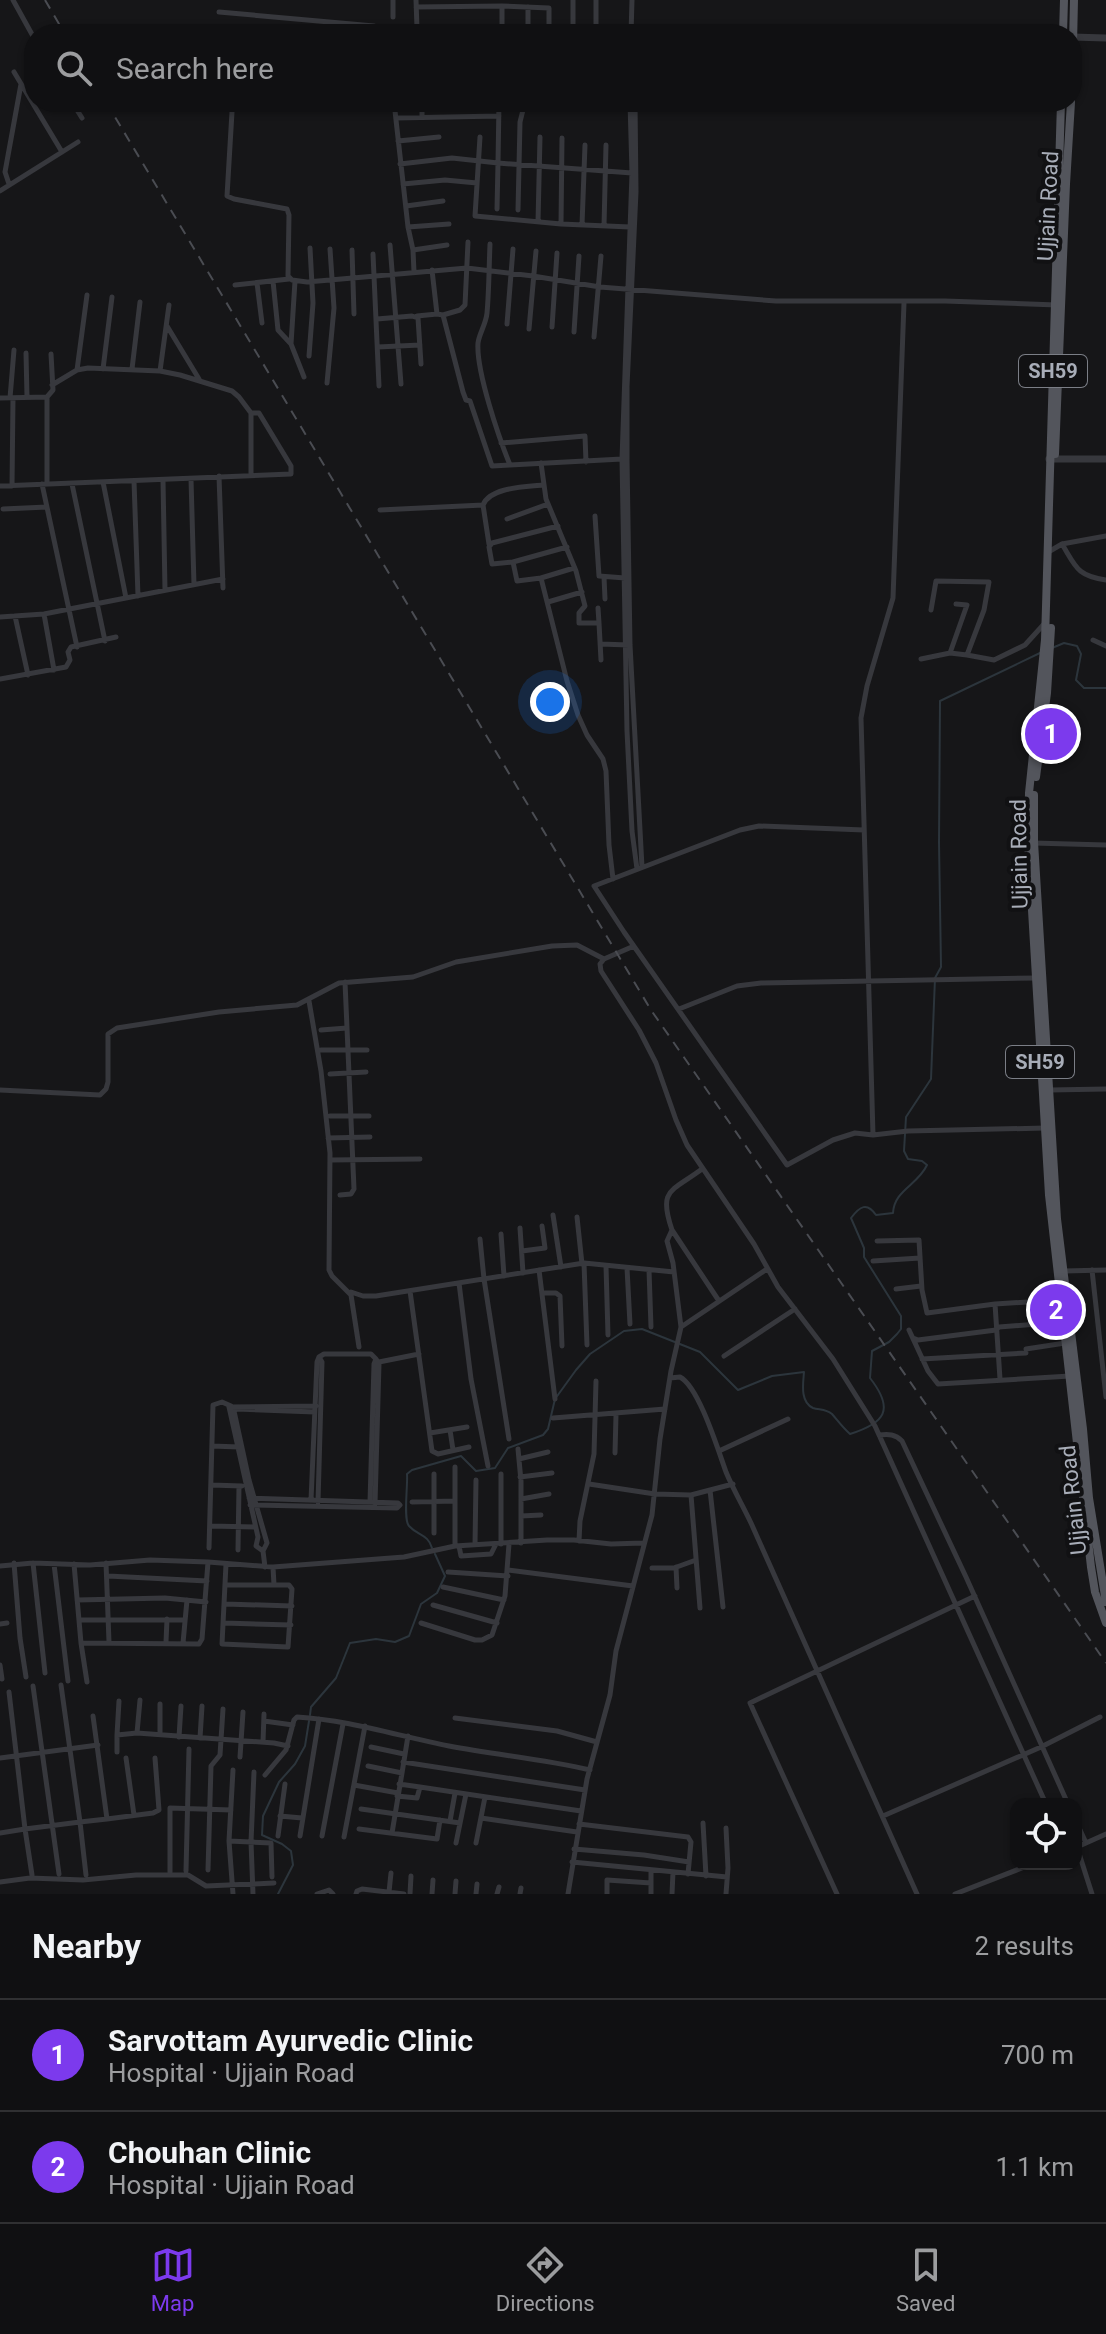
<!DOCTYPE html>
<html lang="en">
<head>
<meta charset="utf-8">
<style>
	body { margin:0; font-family:Roboto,sans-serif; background:#19191b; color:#f1f3f6 }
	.controls { position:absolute; right:24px; bottom:24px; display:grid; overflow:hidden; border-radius:16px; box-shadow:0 2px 6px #0004 }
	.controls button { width:72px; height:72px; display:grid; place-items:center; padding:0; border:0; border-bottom:2px solid #303032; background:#101012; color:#f1f3f6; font:40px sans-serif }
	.you { position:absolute; left:550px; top:702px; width:28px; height:28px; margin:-20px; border:6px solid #fff; border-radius:50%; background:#1a73e8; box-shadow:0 0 0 12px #1a73e833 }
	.badge { display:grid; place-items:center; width:52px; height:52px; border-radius:50%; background:#7c3aed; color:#fff; font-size:26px; font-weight:700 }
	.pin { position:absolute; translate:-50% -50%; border:4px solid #fff; box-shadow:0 2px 8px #0006 }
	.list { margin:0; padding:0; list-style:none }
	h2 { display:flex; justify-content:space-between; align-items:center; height:104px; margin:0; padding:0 32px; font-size:34px }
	h2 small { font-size:26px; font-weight:400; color:#9c9d9f }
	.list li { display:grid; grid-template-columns:52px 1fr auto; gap:24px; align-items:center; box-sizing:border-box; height:112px; padding:0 32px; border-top:2px solid #303032 }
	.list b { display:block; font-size:30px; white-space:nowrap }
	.list p { margin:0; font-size:26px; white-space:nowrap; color:#9c9d9f }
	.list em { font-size:26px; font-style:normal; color:#9c9d9f }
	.icon { flex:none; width:44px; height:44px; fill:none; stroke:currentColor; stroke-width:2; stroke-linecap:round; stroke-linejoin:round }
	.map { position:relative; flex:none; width:1106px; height:1894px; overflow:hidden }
	.search { position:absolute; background:#101012; box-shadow:0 2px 6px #0004; left:24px; right:24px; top:24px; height:88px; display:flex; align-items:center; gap:20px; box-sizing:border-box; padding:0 28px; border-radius:32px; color:#9c9d9f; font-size:30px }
	.sheet { height:328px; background:#101012 }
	nav { display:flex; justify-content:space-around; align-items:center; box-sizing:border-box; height:112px; border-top:2px solid #303032; background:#101012; font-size:22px; color:#9c9d9f }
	nav a { display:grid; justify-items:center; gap:4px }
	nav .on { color:#7c3aed }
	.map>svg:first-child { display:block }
</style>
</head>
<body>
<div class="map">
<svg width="1106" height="1894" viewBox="0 0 1106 1894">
	<rect width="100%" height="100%" fill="#161618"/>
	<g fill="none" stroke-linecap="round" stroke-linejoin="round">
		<path stroke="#2c353c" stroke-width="2" d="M1052,648l12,-5 13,3 4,8 -5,26 8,8h22
			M432,1548c-4,-14 -14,-12 -23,-22 -6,-6 -1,-41 -2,-52l5,-4 49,-14 15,15 19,-3 13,-20 35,-13 5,-6 7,-30 21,-29 14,-16 34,-23 18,-2 58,23 38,38 34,-14 32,-4c-1,12 -4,30 9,36 7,2 13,1 19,6 6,7 11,14 18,20 35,-11 45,-24 20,-56l2,-27 17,-9 8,-8 4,-5v-13l-37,-59v-9l-13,-30c9,-12 16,-16 25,-3l17,-2c1,-23 25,-28 34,-48l-5,-4 -14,-2 -4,-8 2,-34 25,-38 4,-101 6,-11 -2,-124 1,-142 102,-49
			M310,1715l1,-8 25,-29 14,-35 26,-4 19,3 14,-6 12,-32 16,-11 8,-17 -10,-22
			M278,1894l15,-29 -2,-14 -9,-7 -20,-9 1,-19 16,-34 16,-18 10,-18 4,-25"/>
		<path stroke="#37383d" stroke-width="5" d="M13,0l21,38
			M416,0l1,28h85v6
			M416,7l86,-1
			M219,12l155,14 8,4 2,4
			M393,17v-17
			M528,30l-26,-2v-22l47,2v26
			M528,34v-27
			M573,34v-34
			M579,34h52
			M596,34v-34
			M631,34l1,-34
			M14,72l48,80
			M72,102l10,16
			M394,102l14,125
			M422,102v14
			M499,102l-1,61 134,10
			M630,102l2,71 -10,286 5,272 5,100 5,38
			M635,102l1,90 -9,195v72l3,186 12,222
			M225,103l6,5 1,4 -5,84 7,3 53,10 2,6 -1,61 4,4 15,2 160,-14 66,8 67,11 176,14h169l112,4
			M396,118l103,-2
			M480,137l-5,79 86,8 69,3
			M398,141l41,-4
			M400,164l52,-6 46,5 -1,46
			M9,184l-4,-12 16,-88
			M403,184l42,-4 32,3
			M0,191l78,-49
			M406,206l37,-5
			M518,210l2,-88 5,-20
			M538,222l2,-85
			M561,224l1,-86
			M582,225l3,-80
			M604,226l2,-81
			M390,245l11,139
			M447,245l-34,5 -5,-23 41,-3
			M352,250l2,64
			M413,250l1,22
			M373,254l6,132
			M432,270l5,44 6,1 20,77 3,8 4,1 22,65 18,-1c-11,-27 -34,-94 -32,-122 1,-9 8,-19 9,-30 2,-22 2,-46 3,-69
			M273,281l5,49 13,14 13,33
			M257,283l5,40
			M235,285l54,-6
			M443,315l17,-5 5,-5 3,-63
			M417,316l20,-2
			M377,319l35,-3 6,2 3,46
			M507,324l6,-75
			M167,326l32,53
			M552,327l5,-74
			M529,329l7,-78
			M574,332l5,-76
			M594,337l7,-81
			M291,344l4,-63
			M378,347l42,-2
			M26,353l1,44
			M309,356l4,-53 -3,-55
			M103,369l9,-72
			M132,369l8,-67
			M77,370l10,-75
			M160,371l9,-66
			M327,383l7,-75 -4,-59
			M52,385l25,-15 11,-2 72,3 20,4 52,16 7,6 12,16
			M47,397l6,-7 -2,-36
			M0,398l47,-1v87
			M10,398l4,-48
			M501,443l84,-7 1,26
			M541,463l5,36 30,72 9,35 -6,7v10h20l2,37
			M510,465l112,-6
			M219,476l4,112
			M191,479l3,106
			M163,480l2,110
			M134,481l4,115
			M103,482l23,116
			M42,484l35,163
			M72,484l33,157
			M0,486l291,-12v-8l-32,-53h-8v62
			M12,486l1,-88
			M483,505c7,-18 43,-18 60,-20
			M3,509l44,-2
			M380,510l103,-5 6,39
			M595,516l4,60 26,2
			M507,519l41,-15
			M1062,544c14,23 15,32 44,36
			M1050,551l12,-7 44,-8
			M513,562l54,-15
			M574,568l-33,10 26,103 11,34 9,20 16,24 3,12 3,74 4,34
			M604,577l1,22
			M541,578l-24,3 -4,-19 -21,2 -3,-17 3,-4 66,-17
			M548,602l34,-10
			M598,608l1,15
			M931,610l5,-29 53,1 -5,28 -17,45 27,5 31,-15 19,-21
			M44,614l10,56
			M15,616l13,59
			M0,617l44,-3 179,-35
			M1093,640l13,6
			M600,644l29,1
			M950,653l17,-48 -11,-1
			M921,659l29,-6 17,2
			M0,679l66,-12 4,-7 -2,-8 3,-5 45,-10
			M864,830l-105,-4 -19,4 -146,56 30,46 163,233 46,-25 22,-7 18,2 35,-4 137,-3
			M1033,843l73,2
			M634,946l-30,13 -4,5 1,7 38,59 17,33 20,57 11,25 67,99 24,43 55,72 42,67 171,378
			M309,1001l12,70 9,82 -1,117 3,6 19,19 8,52
			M679,1009l58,-23 24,-3 275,-5
			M321,1030l26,-2
			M321,1050h46
			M330,1074l36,-2
			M0,1090l100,5 6,-6 2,-7v-48l9,-6 102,-16 78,-7 42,-22 74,-6 43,-15 96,-16 25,-1 27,14
			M1050,1090l56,-1
			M330,1116h39
			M873,1135l-12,-417 6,-32 26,-88 11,-295
			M328,1138l42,-1
			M330,1160l90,-1
			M340,1195l11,-1 3,-5 -9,-207
			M553,1215l8,52
			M577,1217l5,47
			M520,1228l3,45
			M672,1230l47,71
			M501,1234l3,42
			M480,1239l4,40 25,160
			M877,1241l42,-1 3,50 5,23 68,-9 66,-4
			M522,1251l23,-3 -3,-22
			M873,1261l47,-3
			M584,1263l3,82
			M606,1266l2,69
			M627,1268l3,56
			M539,1270l16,129
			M649,1270l2,57
			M1092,1270l14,127
			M1064,1271l42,-1
			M459,1283l12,96 17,87
			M896,1289l25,-3
			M410,1291l22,160 6,3 31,-7
			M351,1292l12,4h13l208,-33 90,9
			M542,1293h14l4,3 2,50
			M995,1304l5,75
			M681,1327l-8,-64 -6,-22 5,-11c-14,-41 -1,-38 30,-61
			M909,1330l19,41 10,13 132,-8
			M913,1338l5,2 78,-10 3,-3 64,-5
			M1026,1349l39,-6
			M724,1356l71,-47
			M319,1357l5,-3h47l5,5
			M922,1359l104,-6
			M379,1362l40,-8
			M670,1378l10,-1c19,10 38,73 46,95 7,17 17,34 25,51l166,371
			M553,1418l112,-9
			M450,1430l3,20
			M430,1433l37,-6
			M879,1435c10,-1 16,-1 23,6l64,136 102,227
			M212,1446l27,1
			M518,1449l3,32v62
			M719,1451l69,-32
			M615,1453l1,-38
			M519,1459l29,-7
			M455,1467v79
			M501,1474v70
			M520,1477l32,-4
			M589,1484l66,10 36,1 42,-11
			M211,1485l31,1
			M710,1490l13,117
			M691,1495l9,113
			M249,1498l149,5 2,2 -3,3 -147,-3
			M521,1499l28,-5
			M311,1500l6,-138 2,-5 3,5 -4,140
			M370,1502l4,-138 2,-5 3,5 -4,140
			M412,1502l43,-1
			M521,1516l20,-1
			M210,1526l45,1
			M434,1533v-59
			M579,1541l1,-20 14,-67 2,-73
			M475,1545l1,-65
			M459,1546l2,10 30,-2 5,-10
			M209,1548l4,-143 9,-3 9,4
			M238,1550l1,-64
			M263,1551l-7,-5 2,-9 -29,-130 87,-1
			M14,1563l6,75 6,39
			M33,1563l12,110
			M106,1563l3,79
			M54,1564l14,117
			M74,1564l7,79 118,1 3,-5 6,-77
			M226,1564l-4,80 66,3 4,-58 -3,-4h-15l-1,-18
			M0,1566l33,-3 57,2 60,-5 58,2 65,5 131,-10 51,-11 92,-6h27l37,4 32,-1
			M265,1567l-2,-16 4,-8 -18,-63 -15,-69 3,-2 78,3
			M676,1567l1,21
			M652,1568h22l22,-8
			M508,1570l125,16
			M448,1572l60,4
			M108,1576l99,5
			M226,1585h48
			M443,1587l61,13
			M77,1600l88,-2 41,4
			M225,1604l67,2
			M433,1605l64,18
			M79,1620h106
			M224,1623l67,2
			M421,1623l54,17h7l10,-5 13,-39 4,-52
			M0,1624l7,-1
			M166,1642l1,-23
			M81,1643l6,39
			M183,1643l4,-43
			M0,1665l2,14
			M61,1685l19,137 27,-3 -14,-103
			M33,1686l26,188
			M119,1701l-2,34 20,-2 137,10 14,3
			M455,1718l102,13 40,11
			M264,1721l29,4
			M137,1733l3,-33
			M160,1734v-30
			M179,1737l2,-31
			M200,1738l2,-32
			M263,1742l1,-28
			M371,1747l33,7
			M117,1752v-17
			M240,1757l3,-45
			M0,1758l98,-13
			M126,1758l8,57
			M403,1762l182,28
			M368,1766l34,7 6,-37
			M233,1770l-4,71 4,53
			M265,1775l21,-25 8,-30 3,-3c52,3 101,19 152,29 47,9 94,13 141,24
			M399,1784l21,3
			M354,1785l44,8
			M397,1796l20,2 3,-11 161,24
			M361,1809l99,14
			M280,1816l22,2
			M883,1816l158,-69 59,-30
			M481,1818l96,14
			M107,1819l46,-6 6,-3 -4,-52
			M450,1821l5,-28
			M1076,1821l10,22
			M703,1823l3,53
			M579,1824l109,13 3,5 -3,32
			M726,1828l2,40 -2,26
			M359,1829l78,10 3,-19
			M0,1833l25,-4 -16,-137
			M392,1833l10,-60
			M278,1836l7,-52
			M300,1836l19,-117
			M322,1836l21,-112
			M344,1837l21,-111
			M229,1841l42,2 1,34
			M456,1843l10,-49
			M476,1843l9,-46
			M1077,1847l15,47
			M1077,1847l29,-13
			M574,1849l70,6 45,7
			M572,1862l155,15
			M208,1870l3,-104 9,-11 3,-46
			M186,1871l3,-122
			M170,1872v-64l61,2
			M32,1875l-7,-46 55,-7 6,53
			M0,1882l30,-4 53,2 53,-5h52l18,11 68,-3
			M389,1892l2,-19
			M253,1894l-2,-52 3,-70
			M317,1894l12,-4 4,4
			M356,1894l1,-3 5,-2 42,5
			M410,1894l1,-18
			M432,1894l1,-14
			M455,1894l1,-13
			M476,1894l1,-10
			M497,1894l2,-7
			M520,1894l1,-6
			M568,1894l19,-115 23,-84 6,-44 36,-136 8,-76 11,-68 10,-44 86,-58
			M607,1894v-14l44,3
			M651,1894v-24
			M672,1894l1,-22
			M837,1894l-87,-191 225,-107
			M955,1894l77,-30"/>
		<path stroke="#37383d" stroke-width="7" d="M1072,37l34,1
			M1049,459h57"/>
		<path stroke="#53555c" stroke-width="8" d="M1063,34l1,-34
			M1072,89l2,-89
			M1061,102l-16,538 -16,153 -1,50 21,352 42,372 4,25 11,31
			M1055,454l11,-270 5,-82
			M1036,777l11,-84 4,-65
			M1034,795v47l23,377 26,210 6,69 17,104"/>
		<path stroke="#4a4c52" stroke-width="2" stroke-dasharray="10 8" stroke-linecap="butt" d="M45,0l20,34
			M106,102l545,908 455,653"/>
	</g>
	<g text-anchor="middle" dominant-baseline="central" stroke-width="8" stroke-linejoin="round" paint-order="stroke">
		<g fill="#111113" stroke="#7b7e86" stroke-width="2">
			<rect x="1019" y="355" width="68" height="32" rx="6"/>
			<rect x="1006" y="1046" width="68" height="32" rx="6"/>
		</g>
		<g font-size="20" font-weight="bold" fill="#a8adb8">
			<text x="1053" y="371">SH59</text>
			<text x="1040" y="1062">SH59</text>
		</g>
		<g font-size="22" fill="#a8adb8" stroke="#111113">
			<text transform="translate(1048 206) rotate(-87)">Ujjain Road</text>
			<text transform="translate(1019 854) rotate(-91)">Ujjain Road</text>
			<text transform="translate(1073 1500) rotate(-96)">Ujjain Road</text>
		</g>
	</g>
</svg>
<div class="controls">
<button><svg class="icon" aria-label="locate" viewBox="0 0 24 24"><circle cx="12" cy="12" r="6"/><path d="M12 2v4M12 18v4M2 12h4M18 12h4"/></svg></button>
</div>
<div class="you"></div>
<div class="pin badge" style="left:1051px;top:734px">1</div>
<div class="pin badge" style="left:1056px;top:1310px">2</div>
<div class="search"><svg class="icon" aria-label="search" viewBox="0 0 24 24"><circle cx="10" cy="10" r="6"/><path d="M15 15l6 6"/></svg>Search here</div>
</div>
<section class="sheet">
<h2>Nearby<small>2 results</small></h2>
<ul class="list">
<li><span class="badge">1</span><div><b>Sarvottam Ayurvedic Clinic</b><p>Hospital · Ujjain Road</p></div><em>700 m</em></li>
<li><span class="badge">2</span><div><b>Chouhan Clinic</b><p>Hospital · Ujjain Road</p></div><em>1.1 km</em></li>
</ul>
</section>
<nav>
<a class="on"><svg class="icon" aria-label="map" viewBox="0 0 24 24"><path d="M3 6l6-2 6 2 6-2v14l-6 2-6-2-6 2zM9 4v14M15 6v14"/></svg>Map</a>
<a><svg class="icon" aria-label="directions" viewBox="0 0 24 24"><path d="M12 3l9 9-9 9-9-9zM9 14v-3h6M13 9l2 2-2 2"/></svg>Directions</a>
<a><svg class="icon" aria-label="saved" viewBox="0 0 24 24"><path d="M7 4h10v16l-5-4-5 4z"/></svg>Saved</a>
</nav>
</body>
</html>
